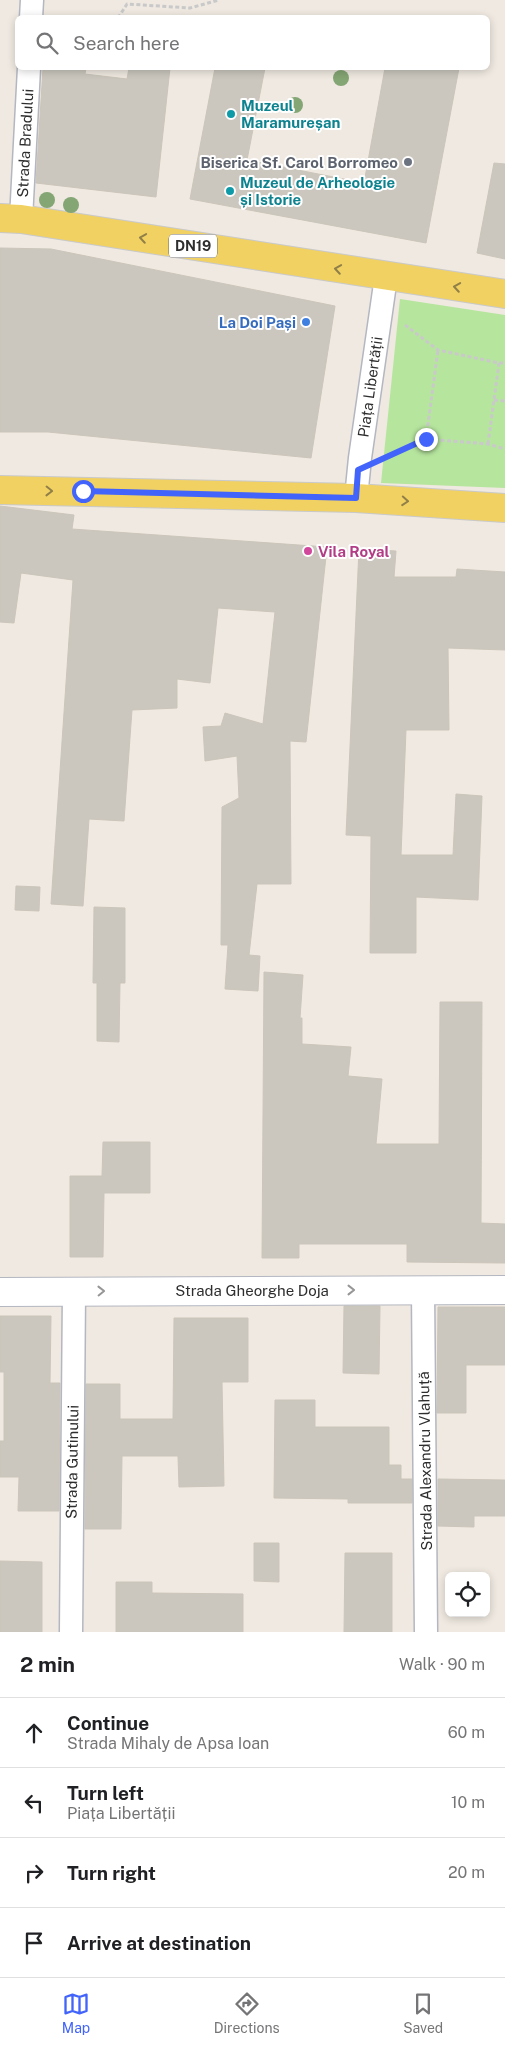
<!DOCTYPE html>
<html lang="en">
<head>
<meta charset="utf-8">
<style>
	body { margin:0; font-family:"Public Sans",sans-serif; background:#f2f2f2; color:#202124 }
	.controls { position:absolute; right:15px; bottom:15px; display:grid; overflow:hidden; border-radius:8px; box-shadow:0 2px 8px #0003 }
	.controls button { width:45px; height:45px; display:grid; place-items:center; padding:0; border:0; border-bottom:1px solid #e0e0e0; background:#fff; color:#202124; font:25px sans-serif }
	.stop { position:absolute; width:15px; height:15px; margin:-11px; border:4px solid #4264fb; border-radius:50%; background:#fff }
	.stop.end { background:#4264fb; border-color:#fff; box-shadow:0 1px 5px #0008 }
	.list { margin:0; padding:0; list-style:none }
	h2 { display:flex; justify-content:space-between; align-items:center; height:65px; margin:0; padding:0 20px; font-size:21px }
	h2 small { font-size:16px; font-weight:400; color:#757577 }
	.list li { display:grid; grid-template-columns:32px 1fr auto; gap:15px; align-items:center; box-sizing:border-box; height:70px; padding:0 20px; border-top:1px solid #e0e0e0 }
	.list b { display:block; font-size:19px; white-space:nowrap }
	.list p { margin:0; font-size:16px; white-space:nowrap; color:#757577 }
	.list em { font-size:16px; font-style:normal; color:#757577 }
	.icon { flex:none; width:28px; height:28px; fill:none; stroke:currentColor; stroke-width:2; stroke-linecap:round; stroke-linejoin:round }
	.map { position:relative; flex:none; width:505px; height:1632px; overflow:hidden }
	.search { position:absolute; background:#fff; box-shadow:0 2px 8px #0003; left:15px; right:15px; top:15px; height:55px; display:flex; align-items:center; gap:12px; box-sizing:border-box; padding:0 18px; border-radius:8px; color:#757577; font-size:19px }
	.sheet { height:345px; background:#fff }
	nav { display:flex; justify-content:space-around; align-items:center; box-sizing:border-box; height:70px; border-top:1px solid #e0e0e0; background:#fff; font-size:14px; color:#757577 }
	nav a { display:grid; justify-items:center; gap:2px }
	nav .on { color:#4264fb }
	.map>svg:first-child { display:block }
</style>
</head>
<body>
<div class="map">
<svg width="505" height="1632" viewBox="0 0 505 1632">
	<rect width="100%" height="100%" fill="#efe9e1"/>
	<path fill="#b6e59e" d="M400,299l105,16v173l-124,-5z"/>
	<path fill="#cbc7bf" stroke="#cbc5ba" d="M43,68h43l-1,6 42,5 2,-11h41l-14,129 -120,-14z
		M215,68h50l-18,92 117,23 21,-115h74l-33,175 -236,-44z
		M494,163l11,1v95l-28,-6z
		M0,248l51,1 284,57 -24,152 -263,-26h-48z
		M0,506l74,9 -2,14 255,18 -21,195 -16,-1 1,143h-34l-8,71 11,1 -2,35 -33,-2 3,-44h-7l1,-138 17,-9 -2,-42 -32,5 -2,-34 18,-1 4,-13 38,11 12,-112 -57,-4 -8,75 -33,-4v29l-45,2 -8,111 -35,-2 -6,87 -32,-2 22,-324 -52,-7 -7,50 -14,-1z
		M359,549l37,2 -2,26h62l1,-8 48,3v78l-57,-2 1,82h-43l-5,125h52l3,-61 26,2 -4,104 -62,-3v56h-46l1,-117 -25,-1z
		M16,886l24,1 -1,24 -24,-1z
		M94,907l31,1v75h-5l-1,59 -22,-1v-58h-4z
		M264,972l39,3 -3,43h2v26l49,3 -3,29 34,3 -6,65h63l1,-142h42l-1,221 24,1v39l-98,-1v-18h-108v14h-37z
		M103,1142h47v51h-46l-1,64h-33v-81h32z
		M344,1306h36l-1,68 -36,-1z
		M438,1307h67v58h-39v48h-29z
		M0,1316h51l-1,67h10l-1,128h-41l1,-34h-19v-36h4v-69h-4z
		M174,1318h74v64h-26l2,104 -45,1 -1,-31h-56l-1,73h-36l1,-145h34v35h53z
		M275,1400h40v27h74v38h12v14h11v24h-64v-4l-74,-1z
		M438,1479l67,1v36h-31v11l-36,-1z
		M254,1543h25v39l-25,-1z
		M345,1553h47v79h-48z
		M0,1561l42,1v70h-42z
		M116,1582h36v11l91,1v38h-127z"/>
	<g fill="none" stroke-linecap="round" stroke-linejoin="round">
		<g stroke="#b4b7c1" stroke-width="25">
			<path id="street" d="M31,18l1,-18
				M21,219l8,-151
				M356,498l4,-40 26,-181
				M423,1290l3,342
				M71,1632l3,-340"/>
		</g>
		<g stroke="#b4b7c1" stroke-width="30">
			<path id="secondary" d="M0,1292l505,-2"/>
		</g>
		<g stroke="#c9c9c9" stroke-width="30">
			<path id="primary" d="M0,218l21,1 484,75
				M0,490l356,8 149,10"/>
		</g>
		<path stroke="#c9c9c9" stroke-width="3" stroke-dasharray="4 2.5" stroke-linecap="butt" d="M118,18l9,-14 63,4 29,-8
			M405,325l33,25 61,13h6
			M494,400l11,1
			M426,439l12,-89
			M488,444l11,-81
			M386,457l40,-18 62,5 17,5"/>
		<use href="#street" stroke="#fff" stroke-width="22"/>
		<use href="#secondary" stroke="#fff" stroke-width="28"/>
		<use href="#primary" stroke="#f2d163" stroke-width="28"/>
	</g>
	<g fill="#84a574">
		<circle cx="341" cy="78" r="8"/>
		<circle cx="295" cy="105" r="8"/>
		<circle cx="47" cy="200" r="8"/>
		<circle cx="71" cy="205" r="8"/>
	</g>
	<defs><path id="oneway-chevron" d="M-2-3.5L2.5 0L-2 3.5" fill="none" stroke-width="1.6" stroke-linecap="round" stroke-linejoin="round" transform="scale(1.25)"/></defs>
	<g stroke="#908048">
		<use href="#oneway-chevron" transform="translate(143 238) rotate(-171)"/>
		<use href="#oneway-chevron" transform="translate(338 269) rotate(-171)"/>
		<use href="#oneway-chevron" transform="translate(457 287) rotate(-171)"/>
		<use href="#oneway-chevron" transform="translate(49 491) rotate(1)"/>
		<use href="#oneway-chevron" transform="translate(405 501) rotate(4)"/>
	</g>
	<g stroke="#969696">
		<use href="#oneway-chevron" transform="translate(351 1290)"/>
		<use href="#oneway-chevron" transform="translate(101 1291) rotate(-1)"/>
	</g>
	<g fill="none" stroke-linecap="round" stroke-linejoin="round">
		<path stroke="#4264fb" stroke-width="6" d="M83,491l273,7 2,-28 68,-31"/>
	</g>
	<g fill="#0f9aa8" stroke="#fff" stroke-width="2">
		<circle cx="231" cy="114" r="5"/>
		<circle cx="230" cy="191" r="5"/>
	</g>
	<circle fill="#6b7280" stroke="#fff" stroke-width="2" cx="408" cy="162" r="5"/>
	<circle fill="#3f7fe0" stroke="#fff" stroke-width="2" cx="306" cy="322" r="5"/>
	<circle fill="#d1479c" stroke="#fff" stroke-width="2" cx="308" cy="551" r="5"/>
	<g text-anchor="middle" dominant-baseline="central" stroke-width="4" stroke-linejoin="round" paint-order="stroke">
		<rect fill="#fff" stroke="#6d6d6d" stroke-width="1" x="169" y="234.5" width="48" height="23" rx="4"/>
		<g font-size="14" font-weight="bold" fill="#2e2e2e">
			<text x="193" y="246">DN19</text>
		</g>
		<g font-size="15" font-weight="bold" fill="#0d838f" stroke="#fff" text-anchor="start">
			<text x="241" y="105">Muzeul<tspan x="241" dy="17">Maramureșan</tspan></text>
			<text x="240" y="182">Muzeul de Arheologie<tspan x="240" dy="17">și Istorie</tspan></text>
		</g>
		<g font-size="15" fill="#2e2e2e" stroke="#fff">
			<text transform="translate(25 143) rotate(-87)">Strada Bradului</text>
			<text transform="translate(370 387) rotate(-82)">Piața Libertății</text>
			<text x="252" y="1290">Strada Gheorghe Doja</text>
			<text transform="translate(425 1461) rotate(-91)">Strada Alexandru Vlahuță</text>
			<text transform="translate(72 1462) rotate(-89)">Strada Gutinului</text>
		</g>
		<g font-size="15" font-weight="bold" fill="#5b616d" stroke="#fff" text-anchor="end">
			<text x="398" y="162">Biserica Sf. Carol Borromeo</text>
		</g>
		<g font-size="15" font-weight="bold" fill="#366cbe" stroke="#fff" text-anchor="end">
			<text x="296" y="322">La Doi Pași</text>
		</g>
		<g font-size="15" font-weight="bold" fill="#b23c85" stroke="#fff" text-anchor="start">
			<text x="318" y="551">Vila Royal</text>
		</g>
	</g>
</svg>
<div class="controls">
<button><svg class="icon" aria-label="locate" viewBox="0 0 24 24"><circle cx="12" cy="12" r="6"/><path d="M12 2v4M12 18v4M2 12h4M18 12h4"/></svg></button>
</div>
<div class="stop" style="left:83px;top:491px"></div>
<div class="stop end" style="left:426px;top:439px"></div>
<div class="search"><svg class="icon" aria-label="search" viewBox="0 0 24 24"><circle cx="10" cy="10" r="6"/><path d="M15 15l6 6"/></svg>Search here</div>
</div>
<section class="sheet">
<h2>2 min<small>Walk · 90 m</small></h2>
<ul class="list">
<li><svg class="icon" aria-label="ahead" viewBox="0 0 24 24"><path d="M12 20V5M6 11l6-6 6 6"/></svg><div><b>Continue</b><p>Strada Mihaly de Apsa Ioan</p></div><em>60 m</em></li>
<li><svg class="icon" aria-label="left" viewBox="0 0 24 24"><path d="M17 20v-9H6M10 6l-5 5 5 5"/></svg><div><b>Turn left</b><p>Piața Libertății</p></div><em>10 m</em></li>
<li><svg class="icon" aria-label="right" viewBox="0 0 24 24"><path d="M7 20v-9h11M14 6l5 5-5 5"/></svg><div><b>Turn right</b></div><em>20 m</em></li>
<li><svg class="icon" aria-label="arrive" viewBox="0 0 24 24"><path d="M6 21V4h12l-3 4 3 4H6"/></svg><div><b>Arrive at destination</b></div></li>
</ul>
</section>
<nav>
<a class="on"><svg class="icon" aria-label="map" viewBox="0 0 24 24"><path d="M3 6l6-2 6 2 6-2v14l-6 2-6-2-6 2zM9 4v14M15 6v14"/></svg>Map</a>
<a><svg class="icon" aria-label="directions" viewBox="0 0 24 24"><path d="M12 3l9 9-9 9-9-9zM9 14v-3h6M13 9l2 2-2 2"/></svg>Directions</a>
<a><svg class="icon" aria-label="saved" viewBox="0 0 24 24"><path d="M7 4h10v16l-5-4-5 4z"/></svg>Saved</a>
</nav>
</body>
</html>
